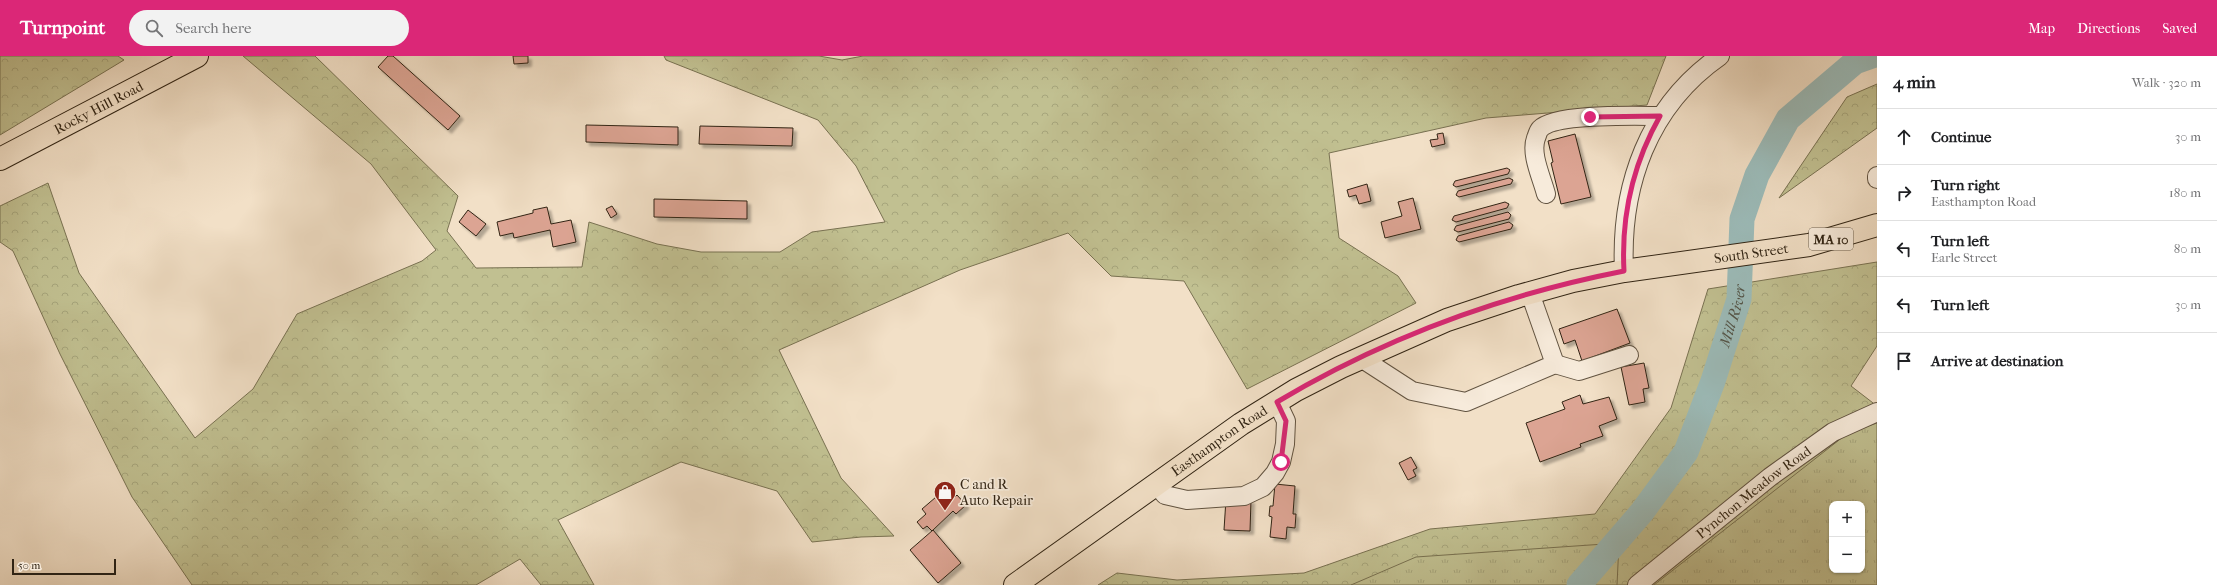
<!DOCTYPE html>
<html lang="en">
<head>
<meta charset="utf-8">
<style>
	body { margin:0; font-family:"IM FELL French Canon",serif; background:#f2f2f2; color:#202124 }
	.controls { position:absolute; right:12px; bottom:12px; display:grid; overflow:hidden; border-radius:8px; box-shadow:0 1px 3px #0004 }
	.controls button { width:36px; height:36px; display:grid; place-items:center; padding:0; border:0; border-bottom:1px solid #e0e0e0; background:#fff; color:#202124; font:20px sans-serif }
	.scale { position:absolute; left:12px; bottom:10px; width:104px; box-sizing:border-box; padding-left:4px; border:2px solid #312414; border-top:0; font-size:11px; line-height:14px; white-space:nowrap; color:#312414; -webkit-text-stroke:3px #f7ebdb; paint-order:stroke }
	.stop { position:absolute; width:12px; height:12px; margin:-9px; border:3px solid #db2777; border-radius:50%; background:#fff }
	.stop.end { background:#db2777; border-color:#fff; box-shadow:0 1px 4px #0008 }
	.list { margin:0; padding:0; list-style:none }
	h2 { display:flex; justify-content:space-between; align-items:center; height:52px; margin:0; padding:0 16px; font-size:17px }
	h2 small { font-size:13px; font-weight:400; color:#757577 }
	.list li { display:grid; grid-template-columns:26px 1fr auto; gap:12px; align-items:center; box-sizing:border-box; height:56px; padding:0 16px; border-top:1px solid #e0e0e0 }
	.list b { display:block; font-size:15px; white-space:nowrap }
	.list p { margin:0; font-size:13px; white-space:nowrap; color:#757577 }
	.list em { font-size:13px; font-style:normal; color:#757577 }
	.icon { flex:none; width:22px; height:22px; fill:none; stroke:currentColor; stroke-width:2; stroke-linecap:round; stroke-linejoin:round }
	.map { position:relative; flex:none; width:1877px; height:529px; overflow:hidden }
	header { display:flex; align-items:center; gap:24px; box-sizing:border-box; height:56px; padding:0 20px; background:#db2777; color:#fff }
	header strong { font-size:19px }
	nav { display:flex; gap:22px; margin-inline-start:auto; font-size:14px }
	.search { width:280px; height:36px; background:#f2f2f2; display:flex; align-items:center; gap:10px; box-sizing:border-box; padding:0 14px; border-radius:22px; color:#757577; font-size:15px }
	main { display:flex }
	aside { flex:1; background:#fff }
	.map>svg:first-child { display:block }
</style>
</head>
<body>
<header>
<strong>Turnpoint</strong>
<div class="search"><svg class="icon" aria-label="search" viewBox="0 0 24 24"><circle cx="10" cy="10" r="6"/><path d="M15 15l6 6"/></svg>Search here</div>
<nav><a>Map</a><a>Directions</a><a>Saved</a></nav>
</header>
<main>
<div class="map">
<svg width="1877" height="529" viewBox="0 0 1877 529">
	<defs>
		<pattern id="forest-crowns" width="20" height="18" patternUnits="userSpaceOnUse"><rect width="20" height="18" fill="#c1c091"/><path d="M2 6a3 3 0 1 1 6 0M12 15a3 3 0 1 1 6 0" fill="none" stroke="#a6a57c"/></pattern>
		<pattern id="park-tufts" width="24" height="20" patternUnits="userSpaceOnUse"><rect width="24" height="20" fill="#c1c091"/><path d="M3 7l-1-3M5 7V3M7 7l1-3M15 17l-1-3M17 17v-4M19 17l1-3" fill="none" stroke="#a6a57c"/></pattern>
		<filter id="shadow"><feDropShadow dx="3.5" dy="3.5" stdDeviation="1" flood-color="#0004"/></filter>
	</defs>
	<rect width="100%" height="100%" fill="#f2e0c7"/>
	<filter id="stains"><feTurbulence type="fractalNoise" baseFrequency=".005" numOctaves="4"/><feColorMatrix values="0 0 0 0 .2 0 0 0 0 .09 0 0 0 0 .02 0 0 0 .5 -.17"/></filter>
	<radialGradient id="worn" r=".72"><stop offset=".6" stop-color="#630" stop-opacity="0"/><stop offset="1" stop-color="#630" stop-opacity=".3"/></radialGradient>
	<path fill="url(#forest-crowns)" stroke="#797252" fill-rule="evenodd" d="M0,0h118l6,4 -124,75z
		M243,0h72l143,140 -11,35 29,37 106,-1 7,-45 68,22 44,8h79l32,-20 73,-10 -29,-56 -38,-46 -152,-60 -2,-4h155l23,4 21,-4h803l-19,49 -161,13 -157,35 10,85 59,38 18,27 -169,86 -63,-108 -73,-5 -43,-43 -108,37 -181,80 62,128 53,58 -33,1 -49,5 -35,-51 -96,-29 -123,58 36,65h-53l-21,-26 -44,26h-284l-60,-88 -72,-143 -47,-103 -13,-9v-36l48,-23 31,90 116,165 58,-49 44,-75 125,-53 14,-11 -65,-86z
		M1877,28v44l-98,70 68,-101z
		M1877,206v84l-26,40 26,20v179h-779l19,-12 60,7 127,-7 126,-44 165,-15 76,-106 37,-119zM1832,448h30v66h-30z"/>
	<path fill="url(#park-tufts)" stroke="#797252" fill-rule="evenodd" d="M1877,367v162h-223l194,-152zM1832,448h30v66h-30z
		M1619,487l-2,42h-266l65,-28z"/>
	<g fill="none" stroke-linecap="round" stroke-linejoin="round">
		<path stroke="#9cbcba" stroke-width="25" id="s1" d="M1579,529l63,-73 44,-60 27,-71 26,-82 3,-80 15,-44 31,-56 67,-57 17,-6"/>
	</g>
	<path fill="#dca493" stroke="#312414" filter="url(#shadow)" d="M388,0h5l67,60 -12,14 -70,-63z
		M513,0h15v7l-14,1z
		M586,69l92,2v18l-92,-3z
		M700,70l93,2 -1,18 -93,-2z
		M1443,77l2,11 -13,3 -2,-7 8,-1 -1,-5z
		M1575,78l16,63 -30,7 -10,-41 2,-1 -5,-21z
		M1507,112l3,2 -2,4 -52,13 -3,-2 2,-4z
		M1509,122l4,2 -2,4 -52,13 -3,-2 2,-4z
		M1367,128l4,17 -12,3 -3,-9 -7,2 -2,-7z
		M1413,142l8,31 -36,9 -4,-16 21,-6 -4,-14z
		M654,143l93,2v18l-93,-2z
		M1505,146l4,2 -2,4 -51,14 -4,-2 2,-4z
		M612,150l5,8 -6,4 -5,-9z
		M547,151l4,17 20,-4 5,22 -23,5 -3,-17 -36,8 -1,-5 -13,3 -3,-14 36,-9v-3z
		M468,154l18,14 -10,12 -17,-14z
		M1508,156l3,3 -2,4 -51,13 -4,-2 2,-4z
		M1509,166l4,3 -2,4 -52,13 -3,-2 2,-4z
		M1617,253l13,34 -48,18 -7,-21 -11,4 -5,-15z
		M1644,307l5,25 -6,1 2,13 -16,3 -8,-38z
		M1580,339l3,9 26,-7 8,22 -18,7 4,10 -23,8 1,3 -41,15 -14,-39 39,-14 -3,-7z
		M1411,401l6,11 -4,2 3,6 -8,4 -9,-17z
		M1275,428l20,2 -2,28h3l-1,14 -8,-1 -1,12 -16,-2 2,-20 -3,-1 1,-10h3z
		M957,439l9,10 -10,9 -3,-3 -21,20 -5,-5 -4,3 -6,-7 9,-8 -4,-5 14,-12 9,10z
		M1226,443l25,1 -1,31 -26,-1z
		M933,474l28,33 -23,20 -28,-33z"/>
	<g fill="none" stroke-linecap="round" stroke-linejoin="round">
		<g stroke="#615341" stroke-width="20">
			<g id="minor">
				<path d="M1877,120v3"/>
				<path d="M1546,138c-4,-16 -16,-40 -10,-56 1,-2 2,-7 4,-9 15,-16 97,-13 120,-13"/>
				<path d="M1624,215c-4,-85 24,-165 96,-215"/>
				<path d="M1361,302l51,33 54,11 89,-38 -25,-71"/>
				<path d="M1555,308l24,7 50,-16"/>
				<path d="M1156,428l9,11 22,5 57,-4 19,-9 12,-14 6,-11 4,-18 1,-23 -9,-19"/>
				<path id="s2" d="M1637,529l133,-108 63,-45 44,-20"/>
			</g>
		</g>
		<g stroke="#312414" stroke-width="24">
			<g id="major">
				<path id="s3" d="M0,103l197,-103"/>
				<path id="s4" d="M1015,529l226,-161 55,-34 45,-23 106,-47 72,-24 54,-15 51,-10 185,-26 68,-20"/>
			</g>
		</g>
		<use href="#minor" stroke="#f7ebdb" stroke-width="18"/>
		<use href="#major" stroke="#f2e0c7" stroke-width="22"/>
	</g>
	<g fill="none" stroke-linecap="round" stroke-linejoin="round">
		<path stroke="#db2777" stroke-width="5" d="M1281,406l5,-41 -9,-19c107,-64 225,-107 347,-131 -3,-55 9,-107 36,-155l-70,1"/>
	</g>
	<defs>
		<g id="shop-pin" transform="scale(1.15)"><path d="M0 17L-7.5 6A9.5 9.5 0 1 1 7.5 6Z" fill="#8f2418" stroke="#f7ebdb"/><path d="M-5-2.5h2.3a2.7 3.5 0 0 1 5.4 0H5L5.5 6h-11ZM-1.5-2.5h3a1.5 2.3 0 0 0-3 0Z" fill="#fff"/></g>
	</defs>
	<g fill-rule="evenodd">
		<use href="#shop-pin" x="945" y="436"/>
	</g>
	<g text-anchor="middle" dominant-baseline="central" stroke-width="3.5" stroke-linejoin="round" paint-order="stroke">
		<rect fill="#f7ebdb" stroke="#6c6050" stroke-width="1" x="1809" y="172" width="44" height="22" rx="3"/>
		<g font-size="13" font-weight="bold" fill="#312414">
			<text x="1831" y="183">MA 10</text>
		</g>
		<g font-size="14" fill="#312414" stroke="#f7ebdb">
			<text stroke="none"><textPath href="#s3" startOffset="111">Rocky Hill Road</textPath></text>
			<text stroke="none"><textPath href="#s4" startOffset="821">South Street</textPath></text>
			<text stroke="none"><textPath href="#s4" startOffset="250">Easthampton Road</textPath></text>
			<text stroke="none"><textPath href="#s2" startOffset="149">Pynchon Meadow Road</textPath></text>
		</g>
		<g font-size="14" fill="#312414" stroke="#f7ebdb" text-anchor="start">
			<text x="960" y="428">C and R<tspan x="960" dy="16">Auto Repair</tspan></text>
		</g>
		<g font-size="15" font-style="italic" fill="#515246" stroke="#f7ebdb">
			<text stroke="none"><textPath href="#s1" startOffset="315">Mill River</textPath></text>
		</g>
	</g>
	<rect width="100%" height="100%" filter="url(#stains)"/>
	<rect width="100%" height="100%" fill="url(#worn)"/>
</svg>
<div class="controls">
<button>+</button>
<button>−</button>
</div>
<div class="scale">50 m</div>
<div class="stop" style="left:1281px;top:406px"></div>
<div class="stop end" style="left:1590px;top:61px"></div>
</div>
<aside>
<h2>4 min<small>Walk · 320 m</small></h2>
<ul class="list">
<li><svg class="icon" aria-label="ahead" viewBox="0 0 24 24"><path d="M12 20V5M6 11l6-6 6 6"/></svg><div><b>Continue</b></div><em>30 m</em></li>
<li><svg class="icon" aria-label="right" viewBox="0 0 24 24"><path d="M7 20v-9h11M14 6l5 5-5 5"/></svg><div><b>Turn right</b><p>Easthampton Road</p></div><em>180 m</em></li>
<li><svg class="icon" aria-label="left" viewBox="0 0 24 24"><path d="M17 20v-9H6M10 6l-5 5 5 5"/></svg><div><b>Turn left</b><p>Earle Street</p></div><em>80 m</em></li>
<li><svg class="icon" aria-label="left" viewBox="0 0 24 24"><path d="M17 20v-9H6M10 6l-5 5 5 5"/></svg><div><b>Turn left</b></div><em>30 m</em></li>
<li><svg class="icon" aria-label="arrive" viewBox="0 0 24 24"><path d="M6 21V4h12l-3 4 3 4H6"/></svg><div><b>Arrive at destination</b></div></li>
</ul>
</aside>
</main>
</body>
</html>
